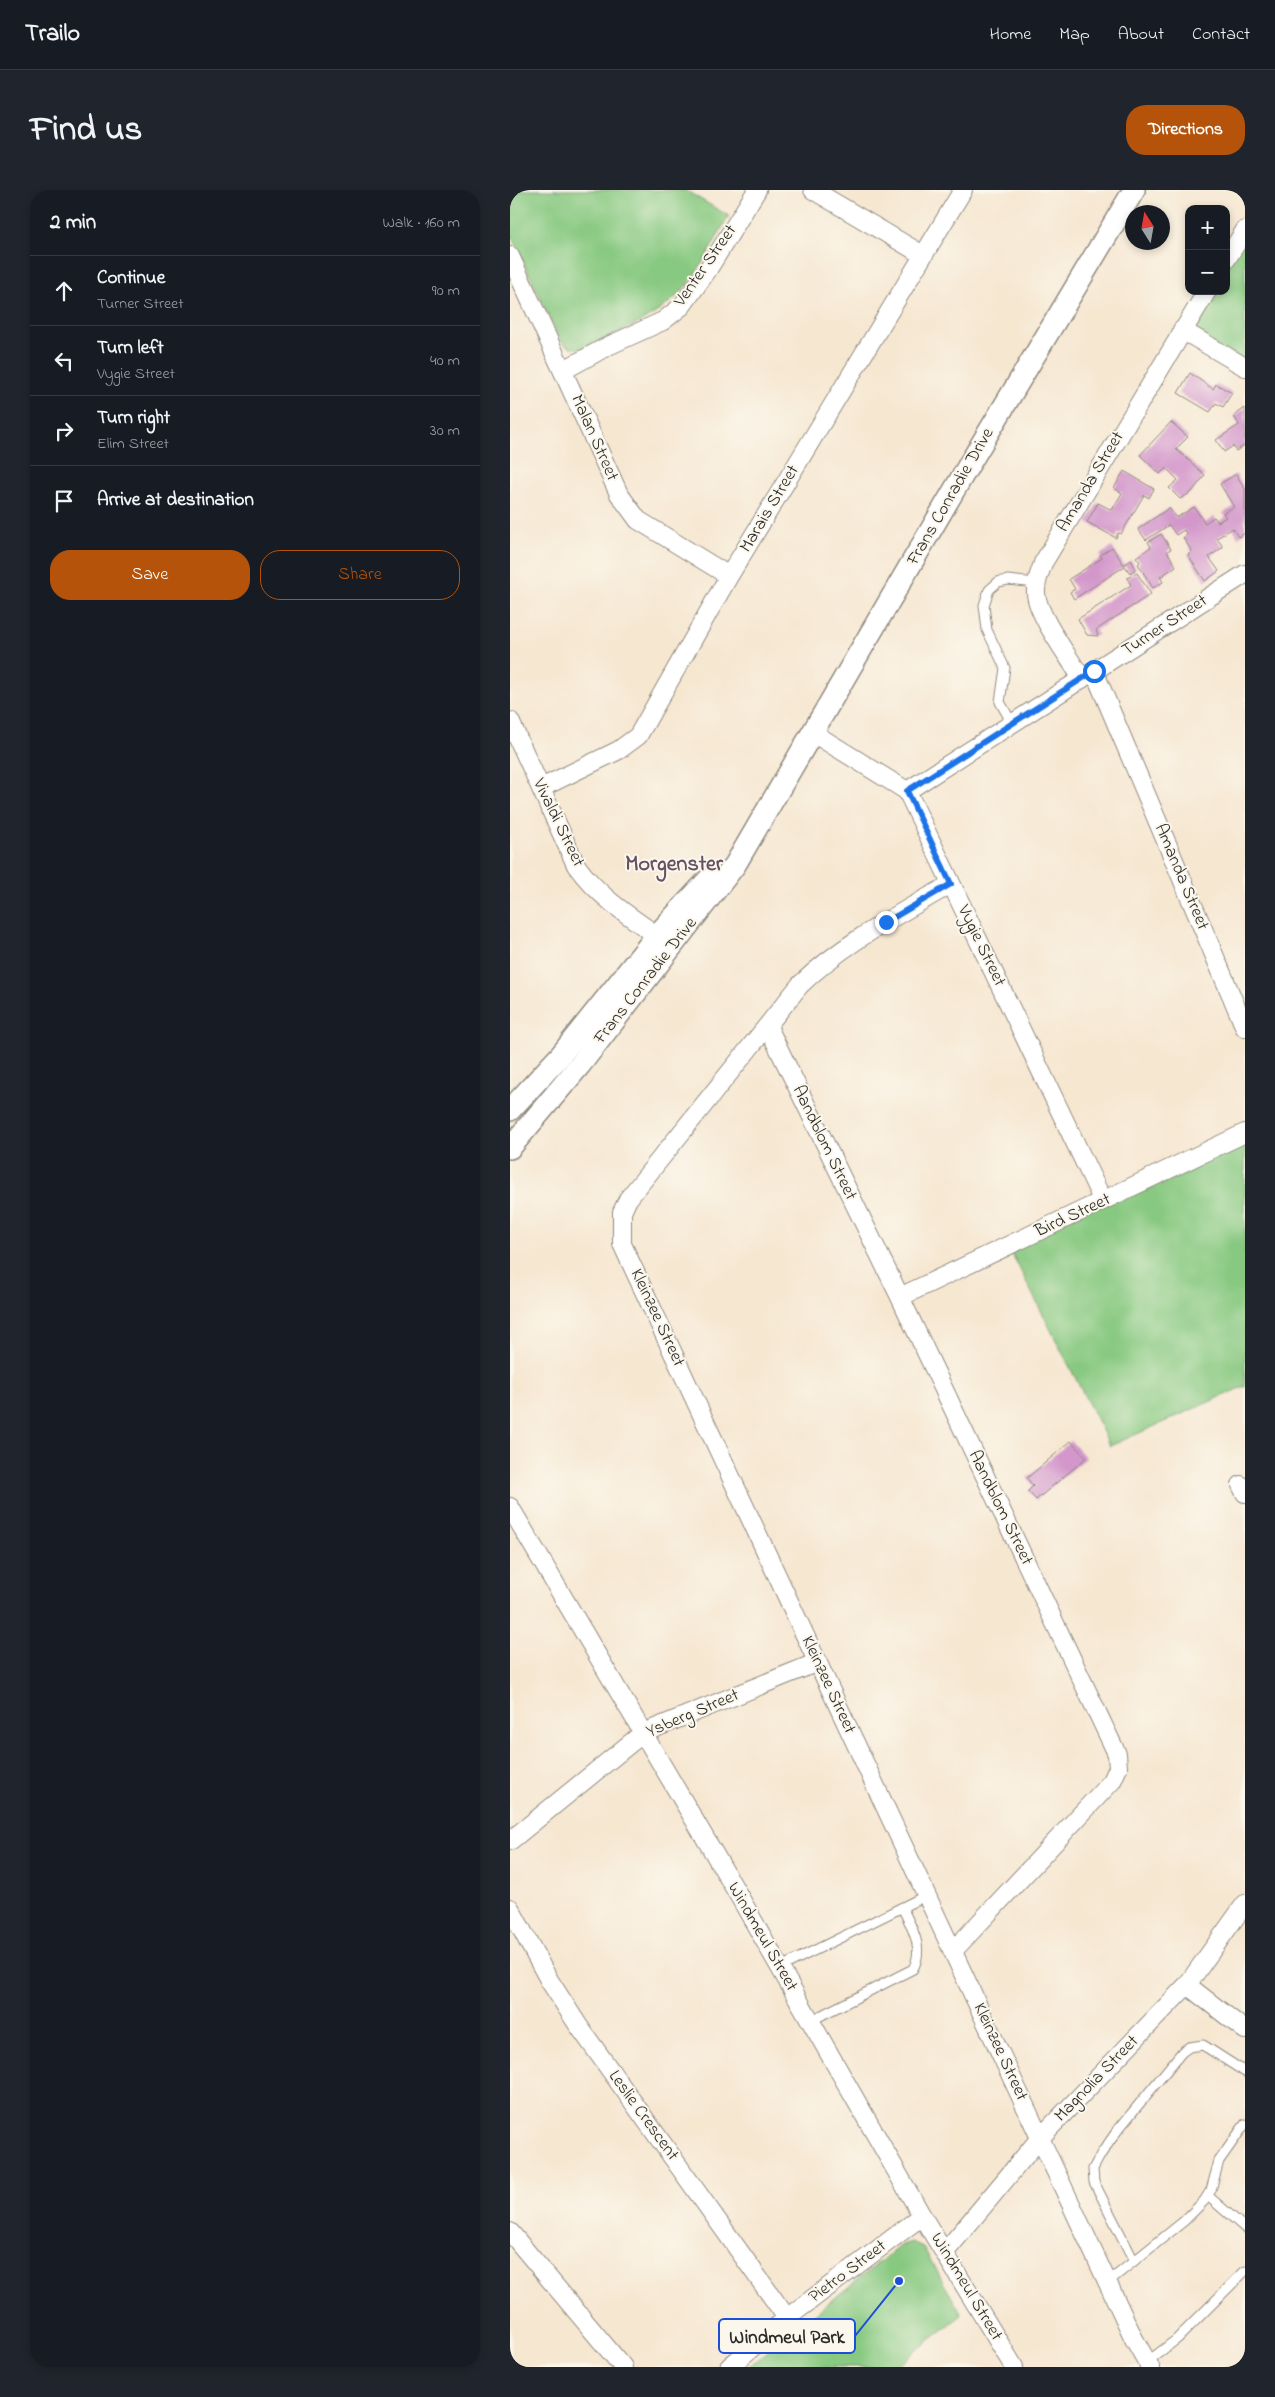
<!DOCTYPE html>
<html lang="en">
<head>
<meta charset="utf-8">
<style>
	body { margin:0; font-family:"Indie Flower",sans-serif; background:#20242c; color:#f1f3f6 }
	.controls { position:absolute; right:15px; top:15px; display:grid; overflow:hidden; border-radius:10px; box-shadow:0 2px 8px #0003 }
	.controls button { width:45px; height:45px; display:grid; place-items:center; padding:0; border:0; border-bottom:1px solid #363941; background:#171b24; color:#f1f3f6; font:25px sans-serif }
	.compass { position:absolute; left:615px; top:15px; width:45px; height:45px; border-radius:50%; background:#171b24; box-shadow:0 2px 8px #0003; rotate:349deg }
	.stop { position:absolute; width:15px; height:15px; margin:-11px; border:4px solid #1a73e8; border-radius:50%; background:#fff }
	.stop.end { background:#1a73e8; border-color:#fff; box-shadow:0 1px 5px #0008 }
	.list { margin:0; padding:0; list-style:none }
	h2 { display:flex; justify-content:space-between; align-items:center; height:65px; margin:0; padding:0 20px; font-size:21px }
	h2 small { font-size:16px; font-weight:400; color:#9ea1a6 }
	.list li { display:grid; grid-template-columns:32px 1fr auto; gap:15px; align-items:center; box-sizing:border-box; height:70px; padding:0 20px; border-top:1px solid #363941 }
	.list b { display:block; font-size:19px; white-space:nowrap }
	.list p { margin:0; font-size:16px; white-space:nowrap; color:#9ea1a6 }
	.list em { font-size:16px; font-style:normal; color:#9ea1a6 }
	.actions { display:flex; gap:10px; padding:15px 20px }
	.actions a { flex:1; padding:11px 0; border:1px solid #b45309; border-radius:20px; text-align:center; font-size:18px; color:#b45309 }
	.actions .main { background:#b45309; color:#fff }
	.icon { flex:none; width:28px; height:28px; fill:none; stroke:currentColor; stroke-width:2; stroke-linecap:round; stroke-linejoin:round }
	.map { position:relative; flex:none; width:735px; height:2177px; overflow:hidden; border-radius:20px }
	header { display:flex; align-items:center; gap:30px; box-sizing:border-box; height:70px; padding:0 25px; background:#171b24; border-bottom:1px solid #363941 }
	header strong { font-size:24px }
	nav { display:flex; gap:28px; margin-inline-start:auto; font-size:18px }
	.intro { display:flex; align-items:center; justify-content:space-between; box-sizing:border-box; height:120px; padding:0 30px }
	h1 { margin:0; font-size:35px }
	.button { padding:12px 22px; border-radius:20px; background:#b45309; color:#fff; font-size:18px; font-weight:700 }
	main { display:flex; gap:30px; padding:0 30px }
	aside { flex:1; background:#171b24; border-radius:20px; box-shadow:0 2px 8px #0003 }
	.map>svg:first-child { display:block }
</style>
</head>
<body>
<header>
<strong>Trailo</strong>
<nav><a>Home</a><a>Map</a><a>About</a><a>Contact</a></nav>
</header>
<div class="intro"><h1>Find us</h1><a class="button">Directions</a></div>
<main>
<aside>
<h2>2 min<small>Walk · 160 m</small></h2>
<ul class="list">
<li><svg class="icon" aria-label="ahead" viewBox="0 0 24 24"><path d="M12 20V5M6 11l6-6 6 6"/></svg><div><b>Continue</b><p>Turner Street</p></div><em>90 m</em></li>
<li><svg class="icon" aria-label="left" viewBox="0 0 24 24"><path d="M17 20v-9H6M10 6l-5 5 5 5"/></svg><div><b>Turn left</b><p>Vygie Street</p></div><em>40 m</em></li>
<li><svg class="icon" aria-label="right" viewBox="0 0 24 24"><path d="M7 20v-9h11M14 6l5 5-5 5"/></svg><div><b>Turn right</b><p>Elim Street</p></div><em>30 m</em></li>
<li><svg class="icon" aria-label="arrive" viewBox="0 0 24 24"><path d="M6 21V4h12l-3 4 3 4H6"/></svg><div><b>Arrive at destination</b></div></li>
</ul>
<div class="actions"><a class="main">Save</a><a>Share</a></div>
</aside>
<div class="map">
<svg width="735" height="2177" viewBox="0 0 735 2177">
	<rect width="100%" height="100%" fill="#fbf7ec"/>
	<filter id="ink" filterUnits="userSpaceOnUse"><feTurbulence type="fractalNoise" baseFrequency=".02" numOctaves="2"/><feDisplacementMap in="SourceGraphic" scale="10" xChannelSelector="R" yChannelSelector="G"/><feConvolveMatrix kernelMatrix="1 2 1 2 8 2 1 2 1" color-interpolation-filters="sRGB"/></filter>
	<filter id="wash" filterUnits="userSpaceOnUse"><feTurbulence type="fractalNoise" baseFrequency=".0096" numOctaves="4" result="noise"/><feDisplacementMap in="SourceGraphic" scale="20" xChannelSelector="R" yChannelSelector="G"/><feGaussianBlur stdDeviation="1.12" result="paint"/><feColorMatrix in="noise" values="0 0 0 0 0 0 0 0 0 0 0 0 0 0 0 0 0 1.4 0 .05"/><feComposite in="paint" operator="in"/></filter>
	<g filter="url(#wash)">
		<rect width="100%" height="100%" fill="#f6e7d1"/>
		<path fill="#88c981" stroke="#5a7a56" d="M0,0h175l44,26c-17,28 -32,64 -58,85 -24,22 -58,33 -87,47 -12,2 -20,-2 -26,-12l-48,-103z
			M735,40v137l-63,-37 25,-39h19v-31z
			M735,942v254l-135,60 -102,-200z
			M402,2052l11,5 39,68 -67,52h-147l153,-122z"/>
		<g id="blocks">
			<path fill="#d397cb" d="M680,183l23,16 3,-5 16,9 -9,14 -7,-4 -6,9 -32,-19z
				M735,218v37l-9,6 -3,-5 -9,6 -8,-12 23,-15 -5,-9z
				M661,232l17,15 -12,12 29,26 -13,17 -12,7 -11,-11 9,-8 -12,-12 -6,6 -20,-19z
				M614,281l30,18 -5,9 -5,-3 -23,39 -3,-1 -2,5 -29,-16 11,-19 14,7 10,-17 -8,-5z
				M726,284l9,15v44l-7,4 -5,-9 -16,10 6,9 -14,10 10,14 -14,10 -17,-26 4,-4 -9,-13 4,-3 -3,-5 -8,5 -7,-10 -23,15 -8,-11 31,-21 7,10 18,-11 11,16 9,-6 4,5 8,-5 -3,-4 11,-6 -14,-23z
				M651,344l10,15 -4,2 9,15 -16,11 3,5 -10,6 -15,-24 2,-2 -4,-5 15,-10 -3,-5z
				M602,357l12,18 7,-5 5,9 -6,4 -5,-7 -51,33 -4,-7 5,-3 -6,-10 33,-21 -2,-3z
				M627,383l14,21 -55,36 2,6 -11,-1 -9,-16 53,-34 -4,-7z
				M561,1251l15,17 -50,42 -8,-9 5,-5 -6,-8z"/>
		</g>
	</g>
	<g filter="url(#ink)">
		<use href="#blocks" fill-opacity="0" stroke="#90897e" stroke-width="1"/>
		<g fill="none" stroke-linecap="round" stroke-linejoin="round">
			<g stroke="#90897e" stroke-width="11">
				<path id="service" d="M502,533l-12,-21 5,-34 -18,-38 -3,-25 5,-15 9,-8 10,-2 28,3
					M269,1778l148,-73
					M300,1831l103,-52c12,-22 -2,-42 -11,-62
					M698,2006l37,32
					M624,2071l-40,-79 -1,-13 8,-15 16,-23 65,-79 7,-5 14,-2 42,27
					M598,2092l76,-61 20,-20 7,-11 8,-29 26,-37
					M637,2172l30,-23 68,-68"/>
			</g>
			<g stroke="#90897e" stroke-width="20">
				<path id="minor" d="M303,0l110,65
					M0,66l109,238 19,26 91,56
					M716,70l19,-30
					M672,140l63,37
					M54,180l44,-24 55,-25 19,-15 25,-35 50,-81
					M584,481l151,357
					M572,489c-12,-21 -45,-64 -46,-86 -1,-11 4,-20 7,-30l164,-272
					M0,531l66,144c23,33 59,55 92,78
					M303,543l94,58 196,410
					M31,598l78,-38 19,-14 91,-160 234,-386
					M397,601l338,-217
					M441,694c-51,30 -108,59 -151,101l-172,214 -6,13v32l512,1095 16,28
					M258,837l132,270 217,457 1,14 -6,13 -159,170
					M390,1107l345,-164
					M731,1295l4,8
					M0,1317l225,382 187,327 92,151
					M0,1651l133,-108 175,-71
					M0,1718l39,72 29,45 209,293
					M677,1795l58,45
					M0,2042l113,135
					M435,2062l95,-114 147,-153 58,-81
					M219,2177l58,-49 135,-102"/>
			</g>
			<g stroke="#90897e" stroke-width="24">
				<path id="tertiary" d="M0,920l50,-54 97,-121 52,-56
					M0,958l70,-83 155,-200 235,-402 164,-273"/>
			</g>
			<use href="#service" stroke="#fff" stroke-width="9"/>
			<use href="#minor" stroke="#fff" stroke-width="18"/>
			<use href="#tertiary" stroke="#fff" stroke-width="21"/>
		</g>
	</g>
	<g fill="none" stroke-linecap="round" stroke-linejoin="round" filter="url(#ink)">
		<path stroke="#1a73e8" stroke-width="6" d="M376,732l65,-38 -44,-93 187,-120"/>
	</g>
	<g text-anchor="middle" dominant-baseline="central" stroke-width="4" stroke-linejoin="round" paint-order="stroke">
		<g font-size="18" fill="#2b2b2b" stroke="#fbf7ec">
			<text transform="translate(196 76) rotate(-55)">Venter Street</text>
			<text transform="translate(84 248) rotate(66)">Malan Street</text>
			<text transform="translate(581 292) rotate(-59)">Amanda Street</text>
			<text transform="translate(441 307) rotate(-60)">Frans Conradie Drive</text>
			<text transform="translate(260 319) rotate(-59)">Marais Street</text>
			<text transform="translate(655 436) rotate(-33)">Turner Street</text>
			<text transform="translate(48 633) rotate(64)">Vivaldi Street</text>
			<text transform="translate(671 687) rotate(67)">Amanda Street</text>
			<text transform="translate(471 756) rotate(64)">Vygie Street</text>
			<text transform="translate(136 791) rotate(-52)">Frans Conradie Drive</text>
			<text transform="translate(314 953) rotate(64)">Aandblom Street</text>
			<text transform="translate(563 1026) rotate(-25)">Bird Street</text>
			<text transform="translate(147 1128) rotate(65)">Kleinzee Street</text>
			<text transform="translate(490 1318) rotate(64)">Aandblom Street</text>
			<text transform="translate(318 1495) rotate(65)">Kleinzee Street</text>
			<text transform="translate(183 1524) rotate(-23)">Ysberg Street</text>
			<text transform="translate(252 1747) rotate(60)">Windmeul Street</text>
			<text transform="translate(490 1862) rotate(65)">Kleinzee Street</text>
			<text transform="translate(587 1889) rotate(-46)">Magnolia Street</text>
			<text transform="translate(133 1926) rotate(54)">Leslie Crescent</text>
			<text transform="translate(338 2082) rotate(-37)">Pietro Street</text>
			<text transform="translate(456 2097) rotate(59)">Windmeul Street</text>
		</g>
		<g font-size="22" font-weight="bold" fill="#665163" stroke="#fbf7ec">
			<text x="164" y="675">Morgenster</text>
		</g>
	</g>
	<path fill="none" stroke="#1d4ed8" stroke-width="2" d="M389 2091L345 2146"/>
	<circle fill="#1d4ed8" stroke="#fbf7ec" stroke-width="2" cx="389" cy="2091" r="5"/>
	<rect fill="#fbf7ec" stroke="#1d4ed8" stroke-width="2" x="209" y="2129" width="136" height="34" rx="5"/>
	<g font-size="19" text-anchor="middle" font-weight="bold" fill="#2b2b2b">
		<text x="277" y="2153">Windmeul Park</text>
	</g>
</svg>
<div class="controls">
<button>+</button>
<button>−</button>
</div>
<svg class="compass" viewBox="-18 -18 36 36"><path d="M0-13l5 13h-10z" fill="#e53935"/><path d="M0 13l5-13h-10z" fill="#9ea1a6"/></svg>
<div class="stop" style="left:584px;top:481px"></div>
<div class="stop end" style="left:376px;top:732px"></div>
</div>
</main>
</body>
</html>
